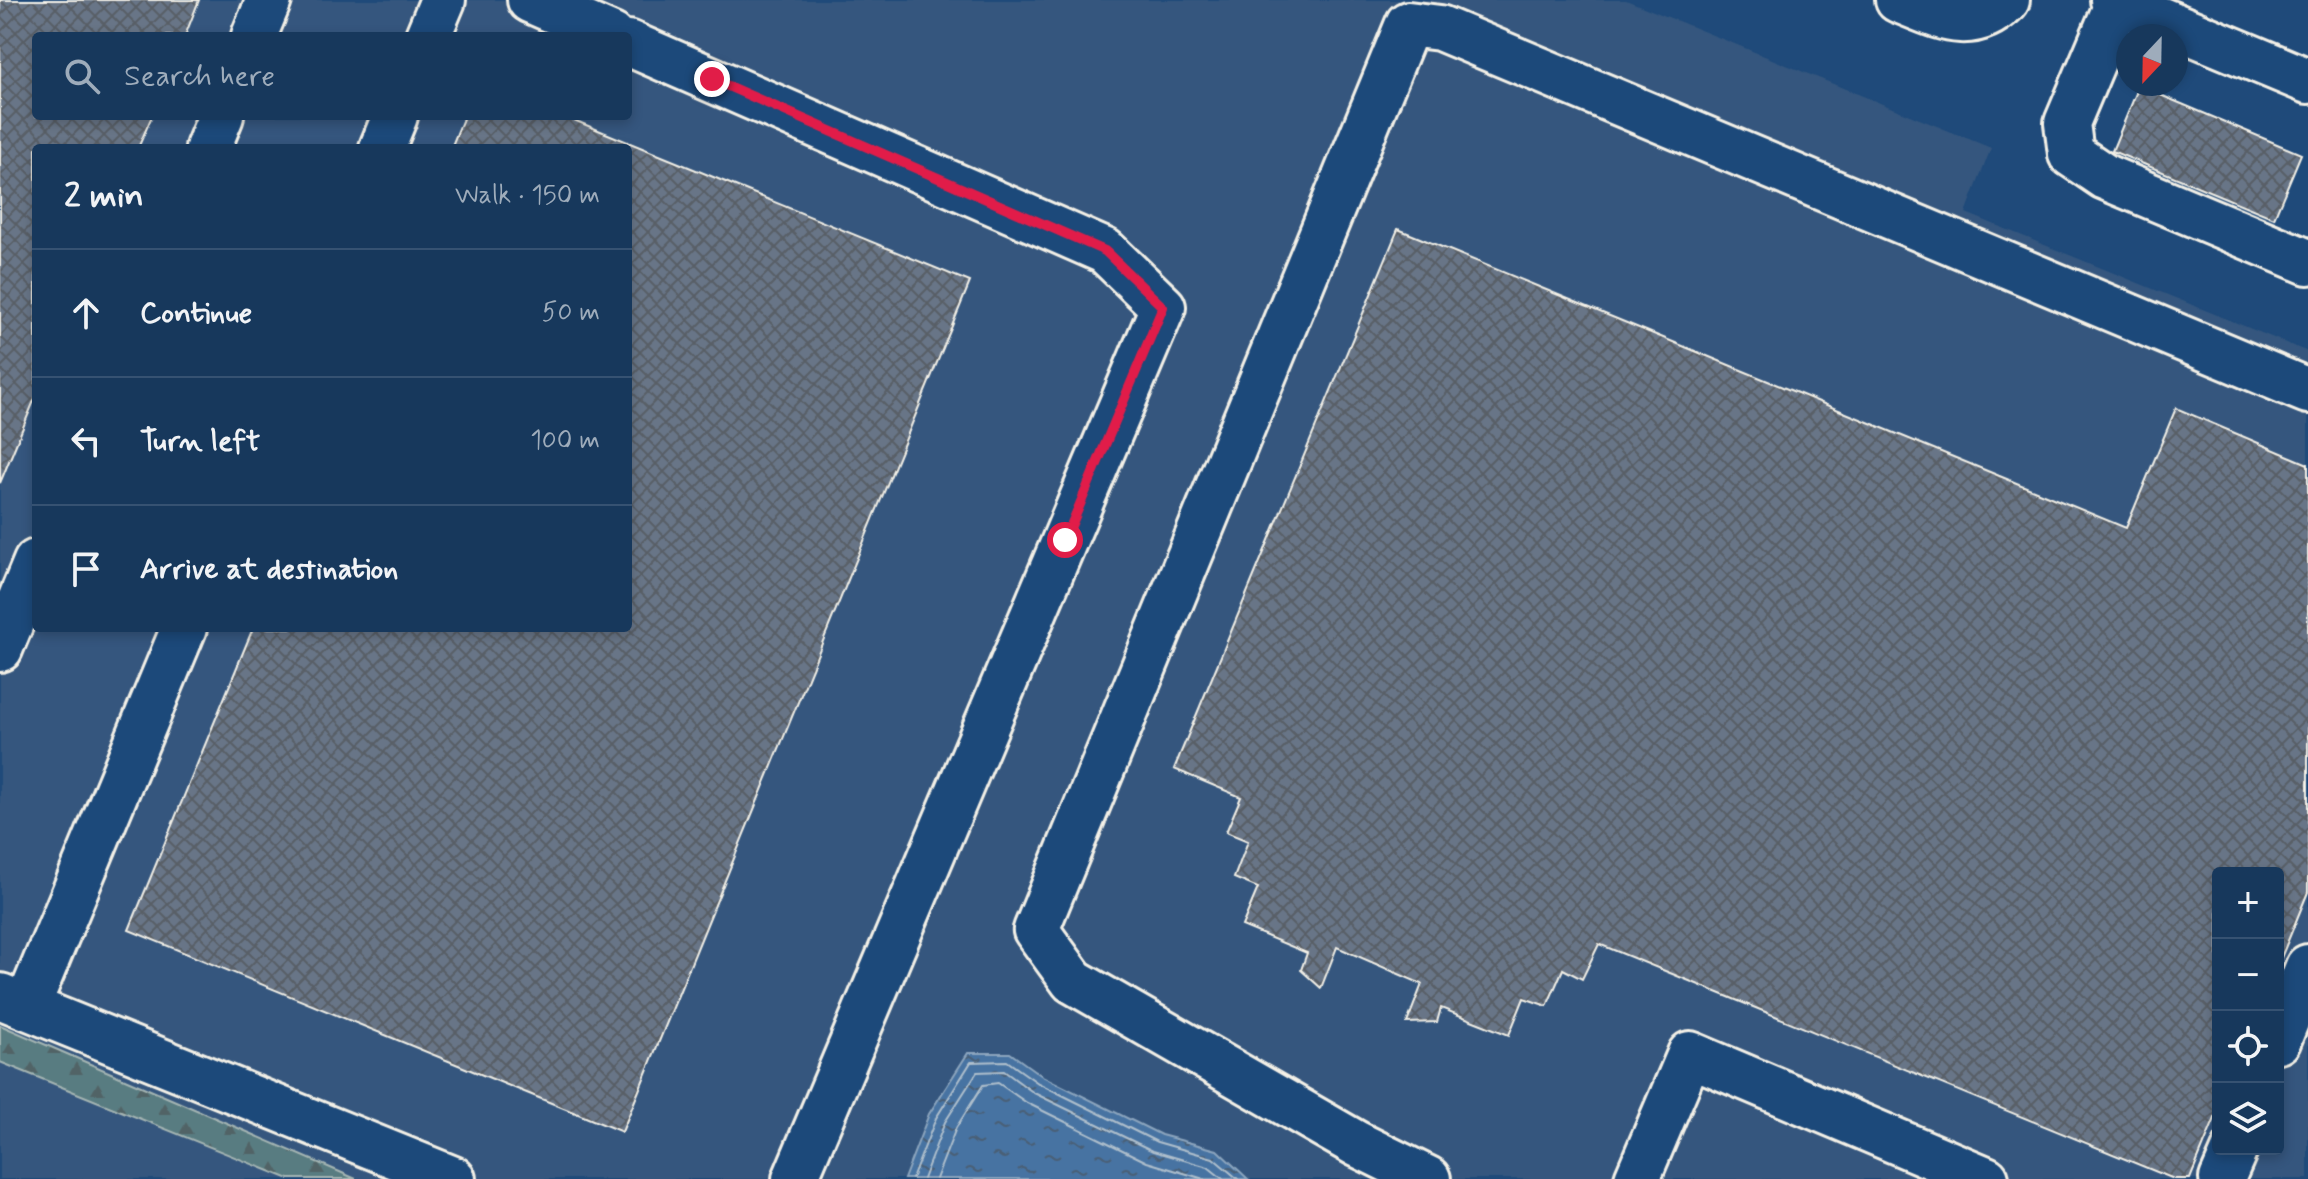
<!DOCTYPE html>
<html lang="en">
<head>
<meta charset="utf-8">
<style>
	body { margin:0; font-family:Mynerve,sans-serif; background:#244365; color:#f1f3f6 }
	.controls { position:absolute; right:24px; bottom:24px; display:grid; overflow:hidden; border-radius:8px; box-shadow:0 4px 12px #0003 }
	.controls button { width:72px; height:72px; display:grid; place-items:center; padding:0; border:0; border-bottom:2px solid #365272; background:#17385c; color:#f1f3f6; font:40px sans-serif }
	.compass { position:absolute; left:2116px; top:24px; width:72px; height:72px; border-radius:50%; background:#17385c; box-shadow:0 4px 12px #0003; rotate:202deg }
	.stop { position:absolute; width:24px; height:24px; margin:-18px; border:6px solid #e11d48; border-radius:50%; background:#fff }
	.stop.end { background:#e11d48; border-color:#fff; box-shadow:0 2px 8px #0008 }
	.list { margin:0; padding:0; list-style:none }
	h2 { display:flex; justify-content:space-between; align-items:center; height:104px; margin:0; padding:0 32px; font-size:34px }
	h2 small { font-size:26px; font-weight:400; color:#9eacbb }
	.list li { display:grid; grid-template-columns:52px 1fr auto; gap:24px; align-items:center; box-sizing:border-box; height:128px; padding:0 32px; border-top:2px solid #365272 }
	.list b { display:block; font-size:30px; white-space:nowrap }
	.list em { font-size:26px; font-style:normal; color:#9eacbb }
	.icon { flex:none; width:44px; height:44px; fill:none; stroke:currentColor; stroke-width:2; stroke-linecap:round; stroke-linejoin:round }
	.map { position:relative; flex:none; width:2308px; height:1179px; overflow:hidden }
	.search { position:absolute; background:#17385c; box-shadow:0 4px 12px #0003; left:32px; top:32px; width:600px; height:88px; display:flex; align-items:center; gap:20px; box-sizing:border-box; padding:0 28px; border-radius:8px; color:#9eacbb; font-size:30px }
	.panel { position:absolute; background:#17385c; box-shadow:0 4px 12px #0003; left:32px; top:144px; width:600px; height:488px; border-radius:8px }
	.map>svg:first-child { display:block }
</style>
</head>
<body>
<div class="map">
<svg width="2308" height="1179" viewBox="0 0 2308 1179">
	<defs>
		<pattern id="forest-firs" width="22" height="20" patternUnits="userSpaceOnUse" patternTransform="scale(2)"><rect width="22" height="20" fill="#587b81"/><path d="M5 1l3.5 6h-7zM16 11l3.5 6h-7z" fill="#516466"/></pattern>
		<pattern id="water-ripples" width="26" height="14" patternUnits="userSpaceOnUse" patternTransform="scale(2)"><rect width="26" height="14" fill="#4773a2"/><path d="M2 4q2-2 4 0t4 0M15 11q2-2 4 0t4 0" fill="none" stroke="#485e74"/></pattern>
		<pattern id="building-cross-hatch" width="8" height="8" patternUnits="userSpaceOnUse" patternTransform="scale(2)"><rect width="8" height="8" fill="#677587"/><path d="M0 0l8 8M0 8l8-8" fill="none" stroke="#585e66"/></pattern>
	</defs>
	<rect width="100%" height="100%" fill="#1f4a7a"/>
	<filter id="ink" filterUnits="userSpaceOnUse"><feTurbulence type="fractalNoise" baseFrequency=".0125" numOctaves="2"/><feDisplacementMap in="SourceGraphic" scale="16" xChannelSelector="R" yChannelSelector="G"/><feConvolveMatrix kernelMatrix="1 2 1 2 8 2 1 2 1" color-interpolation-filters="sRGB"/></filter>
	<g filter="url(#ink)">
		<path fill="#35577e" fill-rule="evenodd" d="M0,0h1626l365,148 -25,65 342,139v827h-2308zM36,36h592v80h-592zM36,148h592v480h-592zM2218,873h60v276h-60z"/>
		<path fill="url(#forest-firs)" stroke="#a6b6b4" stroke-width="2" d="M0,1025l356,154h-67l-289,-117z"/>
		<path fill="url(#water-ripples)" stroke="#8ca5be" stroke-width="2" d="M968,1053h42l32,23 119,59 56,15 31,29h-344l25,-65z"/>
		<g fill="none" stroke-linecap="round" stroke-linejoin="round">
			<path stroke="#afbfcc" stroke-width="2" d="M912,1179l24,-61 35,-56 36,-1 31,22 119,59 56,16 25,21
				M923,1179l22,-57 32,-50 27,-1 30,22 119,58 55,16 15,12
				M936,1179l20,-51 27,-43 15,-2 29,20 120,59 57,17"/>
		</g>
		<path fill="url(#building-cross-hatch)" stroke="#f4f1e8" stroke-width="2" d="M0,0h199l-14,36h-149v80h116l-14,32h-102v248l-36,87z
			M2139,86l162,68 -27,64 -162,-67z
			M464,116h100l406,166 -348,850 -493,-202 124,-302h375v-480h-177z
			M1398,229l728,299 50,-120 132,56v428l-30,73v-92h-60v238l-28,68h-16l-575,-235 -17,35 -19,-10 -16,37 -23,-8 -15,37 -68,-27 -4,14 -30,1 15,-39 -85,-37 -16,41 -20,-18 6,-17 -65,-27 16,-38 -24,-10 14,-37 -22,-9 15,-35 -67,-28z"/>
		<g fill="none" stroke-linecap="round" stroke-linejoin="round">
			<g stroke="#f4f1e8" stroke-width="50">
				<path id="minor" d="M530,0l82,36
					M1898,0c41,16 73,36 109,0
					M2113,0l195,81
					M2118,2l-51,121 4,31 34,23 203,85
					M254,36l15,-36
					M428,36l15,-36
					M628,43l477,208 58,56 -368,872
					M208,148l13,-32
					M382,148l13,-32
					M0,649l36,-87
					M0,996l453,183
					M27,1007l157,-379
					M2278,1041l30,-74
					M1428,1179l-71,-35 -284,-163 -37,-51 372,-906 32,4 868,363
					M1637,1179l53,-125 296,125
					M2222,1179l13,-30"/>
			</g>
			<use href="#minor" stroke="#1f4a7a" stroke-width="44"/>
		</g>
	</g>
	<g fill="none" stroke-linecap="round" stroke-linejoin="round" filter="url(#ink)">
		<path stroke="#e11d48" stroke-width="10" d="M712,79l393,172 58,56 -98,233"/>
	</g>
</svg>
<div class="controls">
<button>+</button>
<button>−</button>
<button><svg class="icon" aria-label="locate" viewBox="0 0 24 24"><circle cx="12" cy="12" r="6"/><path d="M12 2v4M12 18v4M2 12h4M18 12h4"/></svg></button>
<button><svg class="icon" aria-label="layers" viewBox="0 0 24 24"><path d="M12 4l9 5-9 5-9-5zM3 14l9 5 9-5"/></svg></button>
</div>
<svg class="compass" viewBox="-18 -18 36 36"><path d="M0-13l5 13h-10z" fill="#e53935"/><path d="M0 13l5-13h-10z" fill="#9eacbb"/></svg>
<div class="stop" style="left:1065px;top:540px"></div>
<div class="stop end" style="left:712px;top:79px"></div>
<div class="search"><svg class="icon" aria-label="search" viewBox="0 0 24 24"><circle cx="10" cy="10" r="6"/><path d="M15 15l6 6"/></svg>Search here</div>
<section class="panel">
<h2>2 min<small>Walk · 150 m</small></h2>
<ul class="list">
<li><svg class="icon" aria-label="ahead" viewBox="0 0 24 24"><path d="M12 20V5M6 11l6-6 6 6"/></svg><div><b>Continue</b></div><em>50 m</em></li>
<li><svg class="icon" aria-label="left" viewBox="0 0 24 24"><path d="M17 20v-9H6M10 6l-5 5 5 5"/></svg><div><b>Turn left</b></div><em>100 m</em></li>
<li><svg class="icon" aria-label="arrive" viewBox="0 0 24 24"><path d="M6 21V4h12l-3 4 3 4H6"/></svg><div><b>Arrive at destination</b></div></li>
</ul>
</section>
</div>
</body>
</html>
